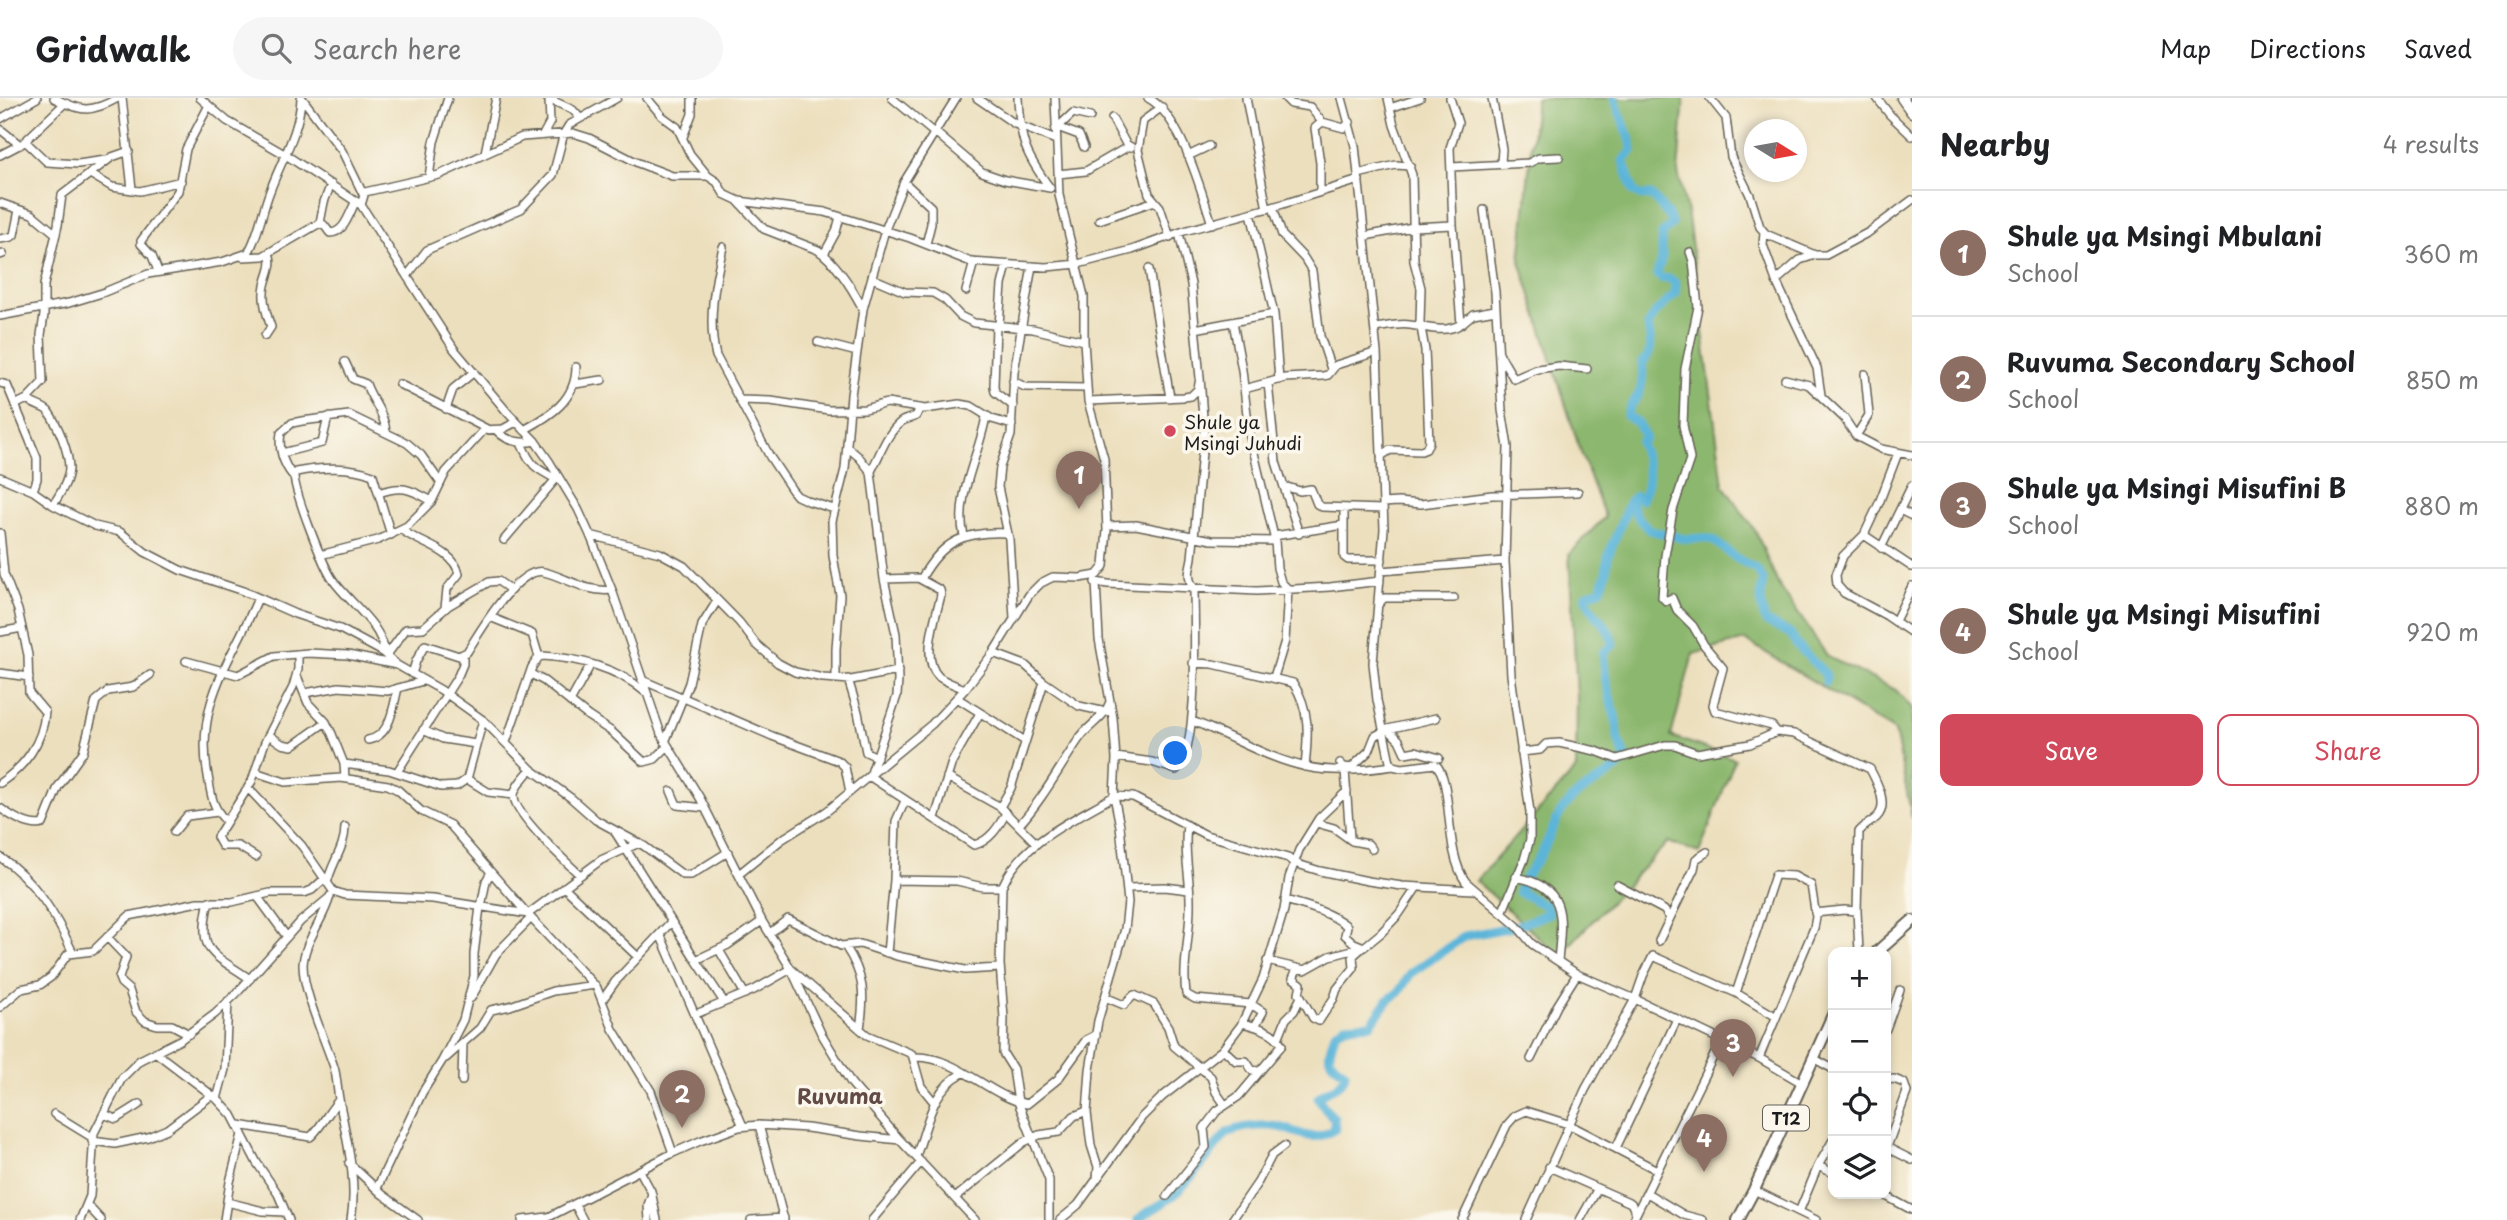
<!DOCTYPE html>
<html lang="en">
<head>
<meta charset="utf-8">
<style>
	body { margin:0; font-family:"Playpen Sans",sans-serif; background:#f6f6f6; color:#202124 }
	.controls { position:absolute; right:21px; bottom:21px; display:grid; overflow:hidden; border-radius:14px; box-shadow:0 4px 10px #0003 }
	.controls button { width:63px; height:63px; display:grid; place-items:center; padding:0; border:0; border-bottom:2px solid #e0e0e0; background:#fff; color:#202124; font:35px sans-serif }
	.compass { position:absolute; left:1744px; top:21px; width:63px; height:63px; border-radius:50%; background:#fff; box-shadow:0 4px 10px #0003; rotate:101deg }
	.you { position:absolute; left:1176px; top:656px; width:24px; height:24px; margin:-18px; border:5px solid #fff; border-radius:50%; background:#1a73e8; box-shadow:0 0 0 10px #1a73e833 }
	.badge { display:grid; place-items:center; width:46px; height:46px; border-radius:50%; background:#d1495b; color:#fff; font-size:23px; font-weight:700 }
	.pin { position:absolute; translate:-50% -58px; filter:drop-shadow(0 2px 4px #0008) }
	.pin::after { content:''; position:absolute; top:37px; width:24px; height:21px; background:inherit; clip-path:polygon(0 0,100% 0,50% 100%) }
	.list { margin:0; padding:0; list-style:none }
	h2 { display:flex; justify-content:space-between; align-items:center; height:91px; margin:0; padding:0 28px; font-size:30px }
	h2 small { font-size:23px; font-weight:400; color:#757577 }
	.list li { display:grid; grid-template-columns:46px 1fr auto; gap:21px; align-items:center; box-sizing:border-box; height:126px; padding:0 28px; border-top:2px solid #e0e0e0 }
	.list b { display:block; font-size:26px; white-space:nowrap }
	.list p { margin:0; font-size:23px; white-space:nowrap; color:#757577 }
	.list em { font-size:23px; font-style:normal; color:#757577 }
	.actions { display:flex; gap:14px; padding:21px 28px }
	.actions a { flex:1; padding:16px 0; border:2px solid #d1495b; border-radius:14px; text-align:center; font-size:24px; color:#d1495b }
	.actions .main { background:#d1495b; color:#fff }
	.icon { flex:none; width:38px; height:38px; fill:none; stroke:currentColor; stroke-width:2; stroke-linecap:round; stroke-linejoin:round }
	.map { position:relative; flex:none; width:1912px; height:1122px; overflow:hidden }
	header { display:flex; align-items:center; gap:42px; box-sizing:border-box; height:98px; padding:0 35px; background:#fff; border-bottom:2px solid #e0e0e0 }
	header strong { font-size:33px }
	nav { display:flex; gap:38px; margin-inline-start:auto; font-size:24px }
	.search { width:490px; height:63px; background:#f6f6f6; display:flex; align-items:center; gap:18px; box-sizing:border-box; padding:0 24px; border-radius:38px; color:#757577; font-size:26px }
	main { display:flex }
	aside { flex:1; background:#fff }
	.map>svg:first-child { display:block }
</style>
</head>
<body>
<header>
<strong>Gridwalk</strong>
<div class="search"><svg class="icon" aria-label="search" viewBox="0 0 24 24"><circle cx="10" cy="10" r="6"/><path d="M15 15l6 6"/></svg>Search here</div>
<nav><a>Map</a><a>Directions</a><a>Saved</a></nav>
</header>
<main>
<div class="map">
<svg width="1912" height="1122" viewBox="0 0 1912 1122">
	<rect width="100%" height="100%" fill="#fbf7ec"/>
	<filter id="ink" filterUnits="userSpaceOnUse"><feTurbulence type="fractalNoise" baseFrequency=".0143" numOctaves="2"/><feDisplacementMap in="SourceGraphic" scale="14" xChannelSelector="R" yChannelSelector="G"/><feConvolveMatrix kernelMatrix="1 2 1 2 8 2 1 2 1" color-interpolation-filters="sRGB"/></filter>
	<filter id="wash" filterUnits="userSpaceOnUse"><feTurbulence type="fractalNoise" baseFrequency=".00686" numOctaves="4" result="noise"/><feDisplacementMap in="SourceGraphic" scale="28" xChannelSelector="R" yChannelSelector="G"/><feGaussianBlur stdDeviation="1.57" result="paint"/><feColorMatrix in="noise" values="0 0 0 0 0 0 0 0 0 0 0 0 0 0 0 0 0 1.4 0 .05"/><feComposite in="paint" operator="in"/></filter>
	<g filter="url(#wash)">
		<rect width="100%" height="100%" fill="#ecdfbd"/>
		<path fill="#8cb76e" stroke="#546a45" stroke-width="2" d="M1536,0h148l-6,74 10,45 35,268 33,47 22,52 50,73 68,33 16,18v110l-17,-87 -150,-91 -52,14 -22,82 64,23 -36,94 -31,-11 -109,114 -83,-75 100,-112 1,-73 -8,-142 36,-37 -25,-67 -60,-189z"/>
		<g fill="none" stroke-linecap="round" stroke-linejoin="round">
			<path stroke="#5cb5d9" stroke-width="9" d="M1614,0l17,44 1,9 -9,10 11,31 8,4 9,-1 17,20 4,9 -10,10v23l-5,17 4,4 9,1 6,4 -1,11 -18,17 -9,14c2,16 7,25 -6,38 1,9 1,26 -5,34 -5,7 -8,10 -10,19l11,7 7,14 -5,6c8,20 12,37 2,57l-6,-4 -6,5 6,14 13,15 37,9 19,-1 8,2 23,18 20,11 7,11c-3,15 -3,27 3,42l25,12 5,10 30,31v7
				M1138,1122c10,-10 24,-14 36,-25 21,-19 36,-43 54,-63 14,-5 30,-7 44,-6 26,3 37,20 63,3l-1,-11 -8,-8 -8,-12c9,-11 26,-9 27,-26 -22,-14 -16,-16 -10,-39l10,-7 26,-2 17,-24 11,-8 12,-19 54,-37 52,-10 32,-13 -3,-7 -27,-14c5,-19 20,-30 27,-48 9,-20 13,-36 32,-50 16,-12 35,-19 48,-35l-8,-20 -1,-15 -11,-42 -3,-29 10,-8c-4,-24 -25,-32 -27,-50l15,-6 5,-15 2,-18 22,-55"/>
		</g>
	</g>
	<g filter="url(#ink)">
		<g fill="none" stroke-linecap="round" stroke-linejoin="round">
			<g stroke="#656054" stroke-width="10">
				<path id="minor" d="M54,0c28,14 37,15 64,0
					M122,0l10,91
					M200,0l27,23 59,34 75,50 93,144 54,64 27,28 14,20 29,48 12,26 22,55 49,144 39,64 62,123 29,48 30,64 30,50 49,57 75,80
					M302,0l40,53 21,43
					M547,0l26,12 7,8
					M647,0l15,18 15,11 13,27 18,22
					M892,0l42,35
					M977,0l38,26 41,16
					M1018,0c2,43 7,56 32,90
					M1148,0c32,16 53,92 64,126
					M1246,0l21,111
					M1285,0l6,6 19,3 12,15 22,6 6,-6
					M1342,0l13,48 22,206 7,177 -11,134 4,37 13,62 3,4 9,2 33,-4c19,15 8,88 31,118l51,44 15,18 45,30 58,25 124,59 43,25
					M1492,0l10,51 -1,14
					M1710,0l16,20 5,39 19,38 10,32 6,7 49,21h11l43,-23 43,-32
					M1877,0l13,17 22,21
					M1162,9l-19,14 -5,29 11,44 11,13 10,30
					M1390,10l30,-10
					M1112,20l14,26 5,3
					M0,21l37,-21
					M1060,30l19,7 5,12
					M0,31l20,16
					M1055,32l18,-17 17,4
					M935,34l47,40 23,8 45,8
					M543,37l7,-13 -1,-22
					M683,39l9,-23v-16
					M25,43l22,21 31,2 28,-4
					M485,55l11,-55
					M0,57l23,-12 42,-40
					M1188,58l21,-10
					M1451,69l78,-4 10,-5 20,-1
					M90,76l22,13 28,4 41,-10
					M1058,76l28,-3 43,-25
					M1358,76l38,-9 14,1
					M429,79l5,-35 14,-44
					M904,84l27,25v17l-5,20
					M1320,94v-29l-5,-35 7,-6
					M738,103l26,28 54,21c19,13 34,38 45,59
					M0,105l32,11 24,20
					M361,107l4,-13 74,-17 83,-38 51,-4 16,5 49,25 34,13h36l9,6 7,12 15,7 86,11 85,26 61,24 75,5 32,-3 54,-14 52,-19 99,-27 76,-24
					M1273,109l9,28 22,23 8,13 8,65 11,33
					M1484,112l11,82 7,118 6,37 -3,114 6,114 19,137v27l-6,21 -22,53
					M1251,115l23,101 5,66
					M1099,122l56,-19
					M320,125l4,-21 7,-18
					M1764,134l-1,13 13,36 41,87 4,27
					M1365,138l48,-9 40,-2
					M0,141l11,-2 3,-2 5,-25
					M723,149c-8,34 -16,74 -7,109l54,101 22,33 5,6 11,5 26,8
					M1690,154l3,9 5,46 -13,62 -2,56 7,34 -17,51 -8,46 -3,41 4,4 6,-3 5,12 16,16 11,19 19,23 -10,37 2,6 57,15 5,6 17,2 76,35c7,13 19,36 7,48 -6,6 -13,8 -18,15l-2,79 2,41
					M824,156l12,-22 4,-15
					M0,157l3,-1
					M243,159l20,-1 57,-33 4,2 6,8c15,0 19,-20 26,-32
					M1149,171l21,129
					M158,173l-6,-15 -11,-12v-3l37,-50 8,-42 22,-42
					M407,178l20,-26 94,-41 32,-34 11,-42 5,-8 48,-27
					M872,180l33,14 28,1 12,7 15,16 14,7 59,6 51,12
					M1776,183l24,-21 15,-5
					M966,193l8,-29
					M0,218l69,-13 33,-10 46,-19 74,-12 26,-9c11,-18 14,-42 22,-62 11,-30 30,-60 31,-93
					M1233,224l9,48 7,62 26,109 2,27 4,14 7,7 -3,52 -11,36
					M1461,226l12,-10 22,-4
					M996,227l-2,61 1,6 18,14
					M999,227l3,-40 5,-20
					M1375,230c11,-1 24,-5 35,-3 16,2 35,9 51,-1l-8,-99 -3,-77 8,-25 -8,-25
					M1195,231l79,-15
					M265,238l6,-9c-4,-11 -8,-23 -7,-34 0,-15 11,-25 5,-40
					M818,244l39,10
					M1500,257l14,24 23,-10 22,-3 28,3
					M345,264l8,17 13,5c6,17 19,30 20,48
					M1785,281l24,6 35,33 12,18 25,13 31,6
					M1013,283l12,6 62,1
					M0,285l7,2 30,73v21l-4,12
					M1268,285l8,79 23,72
					M399,286l88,45
					M575,286l27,-4
					M1244,291l41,-11 38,-2 5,-1 8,-10 41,-13
					M27,301c10,9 15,6 21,12 10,14 21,40 21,58 -1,13 -9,25 -16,36
					M741,302l30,1 58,9 36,-1 22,-6 38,6 34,-5 12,2 21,13 20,6
					M1088,303l96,-4 7,-1 7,-7 2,-11 -9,-94 -12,-51
					M15,307l12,-6 16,-17 -2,-47 3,-20v-30l14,-60 4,-30 50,-38 17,-6
					M446,311l7,-20 21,-17
					M496,332c11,12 24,14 39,11
					M524,332c26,-14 52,-30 52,-63
					M1856,338l13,-21 -4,-41
					M521,345c10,23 14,25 35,36l2,-1
					M847,349l12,10 12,15 13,107 12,55 2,46 -1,16 -26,77
					M282,355l40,-10 6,-26
					M1898,355l-19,50 -15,32 -21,21 -7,19 1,10 7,8 43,23 25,17
					M1381,358l9,-6 31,1 5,-2 3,-7 -4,-92 -5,-28 1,-34 -7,-27 -2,-86 -18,-50 -6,-27
					M871,373c9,-16 15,-37 30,-49 4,-3 11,-4 15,-6l4,-8
					M293,378c-10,-12 -15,-28 -12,-43l11,-10 10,-2 47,-6 58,28 14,12 19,27
					M0,379l33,14 20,14 42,21 25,6 25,20 35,18 63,21 52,23 45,15 41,22 14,12
					M1284,388l16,5 11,-2 6,15 5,3 61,2
					M379,395c24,-9 32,-3 53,8
					M1383,405l15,-1 23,2 71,-9 86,-3
					M1344,411v48l4,3h34
					M1900,412l12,6
					M1107,428l29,-1 76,15 63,1
					M402,432c17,14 52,19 57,44l-12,15 -2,19
					M0,435l4,41 14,36 10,45 1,38 16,19c-2,31 -21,55 -45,71
					M590,437l70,18 24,13 55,56 17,22 22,19 17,9 28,6 28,2 47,-9
					M1864,437l48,32
					M964,438c-10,-39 16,-82 22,-120
					M1274,438l70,-11
					M504,442l52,-61
					M1881,450l31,-63
					M320,457l58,-15 29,-14 25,-25 14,-29 38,-42 19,-1 13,-7
					M1381,473l124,-10
					M884,481l34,-1 22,12 1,5c-5,21 -21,65 -2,82 7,5 18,9 26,12
					M921,481c21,-38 43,-48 86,-46
					M1095,484l13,2 149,7 73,-4 50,-6
					M1096,484l3,57 14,79 3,41 -2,37 6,30 8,76 -3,27 -27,92 -8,49 -3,43 4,32 7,22 -1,12
					M1378,507l6,-7h70
					M490,519l42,17 7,23
					M1014,520l-5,-79 -11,-52 2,-20 11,-32 3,-63 18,-106
					M1895,523l17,-35
					M0,534l22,-4
					M385,555c-5,-31 -34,-48 -52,-73 -10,-14 -40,-91 -39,-106l2,-2c24,-5 54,-6 77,3l18,60
					M993,555l32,12 19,17 35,24 27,6
					M387,557l19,-26 17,-1 25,-22 41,-24 9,-1 13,9
					M186,563l52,14 36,-19 34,-3 40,2 49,10 44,25 42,30 48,49 40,29 25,22 48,26 39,29h8l37,-23
					M1193,565l20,1 80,19c18,27 15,54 12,84
					M0,575l29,4
					M412,576l4,-13 9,-16 34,11 8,-4c12,-19 51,-87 77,-80 24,6 42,21 68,18
					M531,576l13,7 44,35 24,16 32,30 11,-3 13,-13
					M297,578l11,27 18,19 6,12 12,30 1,14
					M836,581v-30l4,-54 -7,-39 -1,-35 13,-52 6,-74 12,-86 22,-79 19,-48 52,-84
					M848,581l10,33 8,40 11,5
					M642,582l130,56 67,25 6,6 5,25
					M305,595l34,-6 49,4 35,-10
					M957,600l68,43
					M570,604l21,-38
					M1192,623c38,14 75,38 115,46 28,6 59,3 86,-1
					M1388,631l11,11 6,13 11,-2 23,7
					M423,632l20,9 33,5
					M269,637l13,9 10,2 34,-24
					M368,642c23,-4 25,-33 30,-52
					M506,644l26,-75 7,-10 4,-1c35,2 75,12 102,36
					M665,644l24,-59 13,-58 15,-24
					M1521,654l19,-2 6,-6 13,-1 37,8 21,8 48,-14h10l22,8 53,-9 27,-12
					M1116,659l36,5 24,8c24,-18 18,-150 18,-182 -8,-11 -4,-18 -2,-30l12,-127 -4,-53
					M1340,665l4,4 7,1 18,-17 6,-15 13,-7 48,-11
					M344,666l45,6 52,17 16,-1 10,-7 21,13 26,3
					M531,671c-5,6 -17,18 -17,27 0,18 52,66 66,79
					M1345,672l5,68
					M255,674l30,10 56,-4 47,7 10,5 23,21 29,14 81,93 66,70 16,41 38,62 22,62
					M397,674l61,-96 5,-12v-8
					M869,678l105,69c16,-4 25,-19 32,-32
					M947,679l53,30 36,36
					M467,681l16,-59
					M248,690l54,58 31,45 12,4 88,4 95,15 73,-54 38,-17
					M671,693l6,14 28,3
					M1000,709l11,-19 33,-106
					M0,710c11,8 29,20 43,16l15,-37 25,-35 13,-51 12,-10 25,-4 17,-12
					M935,720l17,-56 28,-49
					M225,722c-13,-13 -14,-26 -17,-44 -14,-74 24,-115 50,-178
					M1316,725l18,5 18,13 16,3 4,5
					M1019,727c24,-26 40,-57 60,-86 9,-14 25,-20 31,-37
					M1187,727c-4,28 4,54 3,82 0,29 -8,58 -4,87l9,5 56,5 12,8 -8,14
					M174,734l13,-16 31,-4
					M615,734l81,128 32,-15 34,-24
					M0,759c35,23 56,58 73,96
					M256,759l-18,-11h-16l-5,-9 35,-56 13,-39 28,-55 5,-18v-15
					M739,776l42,-34 46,-29 105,-87 33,-35 28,-36 36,-58 12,-12 12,-6 27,1 17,-3 7,-9 3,-36 -3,-71 -16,-58 -4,-60v-45l-25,-101 -4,-97
					M1516,779c52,10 46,41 42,84
					M894,782l63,1 26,6h19
					M327,785c5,-21 18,-35 18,-56
					M1617,787l47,25 6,8 -11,23
					M564,789l74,70
					M1127,790l38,-1 24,3
					M257,798l30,41
					M330,798c-6,24 -26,45 -27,69 0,27 22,75 31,102 3,10 3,21 5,32 7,38 19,82 12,121
					M1285,802c21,6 45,12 62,26l-2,9 9,8 10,4 17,-14 18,-19 18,-27
					M209,803c-13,53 4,52 41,78
					M481,809l5,-26 5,-9
					M1815,815l29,-3 13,1
					M1670,820l24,-49 2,-10 11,-7
					M770,835l18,-14 53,27 19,-2 37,12 68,14 35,-2
					M660,836l83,192
					M107,839l19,20 -7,21 2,5 8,7 7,22 9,9 12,4h15l17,9
					M845,848c20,30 20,49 15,83
					M719,852l26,44
					M887,855l7,-73 2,-59 9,-20
					M696,862l28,42
					M1267,863l38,9 25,-14 30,-8
					M1297,871l-4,9 8,6 -2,9 14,25 6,3 15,-23 3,-9 17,-21 -1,-12 10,-9
					M1736,895l39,-118 19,1 17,9 5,32 -2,11 -55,130
					M1105,899l19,8 10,-10 20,9 14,23 6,19 37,31 5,15 9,13
					M471,900l25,-44 35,-36
					M603,901l12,-17 56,-60
					M0,909l21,-18 19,-4 11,-8 17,-23 25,-3 36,-35 69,-14h34l38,-9h34l8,-3 12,-11
					M696,916l58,-24 37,-21 76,66 45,19 9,32 13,16
					M1886,931l14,-39
					M1278,941l8,-20 8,-8 7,-14
					M1223,951l13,12h10l6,9 6,1
					M155,954l62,47 15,16 25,48 21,31 11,26
					M914,959c42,-2 74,39 113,47l31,-25 28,-39 10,-5
					M446,960l34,-30 11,-18 19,-4 43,-15 42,-6
					M1813,960l20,11
					M1531,961l26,-53 20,-32
					M1886,982l8,-1 10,4 3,9 -20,55
					M462,983l1,-37
					M217,1001l8,-30 3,-68
					M54,1016l39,24
					M104,1016l12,5 24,-15
					M239,1027l71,12c8,-5 20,-28 29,-37
					M759,1027l25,95
					M92,1043l23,3 33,-7 19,-8 45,-34
					M1886,1049l26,13
					M1616,1050l61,-129
					M916,1058c12,-31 15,-67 47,-83
					M349,1065l33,31 36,26
					M1818,1068l15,7
					M1549,1069l82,36 5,10
					M640,1073l11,20 6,29
					M377,1090l45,-95 20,-32 21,-41 11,-44v-22l6,-47
					M1754,1092l62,30
					M1647,1095l37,22 19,5
					M1882,1096l30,16
					M1167,1098l39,-49 -2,-19 13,-17 22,-15 43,-51c-6,-13 -26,-19 -40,-22
					M955,1100l69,-56 15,-7 20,-3 15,-16 13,-5
					M227,1104l36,9 22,1
					M87,1107l14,15
					M575,1107l8,15
					M1799,1114l19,-46 15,-26
					M80,1122l10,-24 4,-63 28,-55 18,-18 40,-20 35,-26 22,-21 64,-72 29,-24
					M224,1122l6,-38 12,-48
					M522,1122l26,-3
					M543,1122l130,-67 27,-12 39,-14 20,-2 48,3 54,8 39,4
					M649,1122l-1,-15 4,-11
					M751,1122l33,-2
					M872,1122l49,-58
					M1049,1122v-40l-31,-78 -5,-33 -10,-16 1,-35 -4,-54 2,-77c19,-45 72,-67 112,-91l19,1 73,38 82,23 6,5 26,8 48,10 34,5 71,4
					M1060,1122l18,-15 64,-88 20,-20 60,-47 19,-25 22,-46 21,-69 5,-32 10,-28 20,-32 28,-27
					M1232,1122l26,-38 14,-27 12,-9
					M1462,1122l45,-95 8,-9 11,-5 42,13 89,46
					M1526,1122l59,-130 50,-91 8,-23 10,-20 83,37 39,23
					M1580,1122l17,-30
					M1633,1122l88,-179"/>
			</g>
			<g stroke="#656054" stroke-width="13">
				<path id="major" d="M1902,0l10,14"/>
			</g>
			<g stroke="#656054" stroke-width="14">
				<path id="highway" d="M1877,854l35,-31
					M1738,1122l16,-30 79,-175"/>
			</g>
			<use href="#minor" stroke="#fff" stroke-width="7"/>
			<use href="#major" stroke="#fff" stroke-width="10"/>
			<use href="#highway" stroke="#fff" stroke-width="10"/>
		</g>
	</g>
	<circle fill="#d1495b" stroke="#fbf7ec" stroke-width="2.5" cx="1170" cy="333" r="7"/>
	<g text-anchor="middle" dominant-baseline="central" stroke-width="7" stroke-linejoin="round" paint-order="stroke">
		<rect fill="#fbf7ec" stroke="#5f5e5a" stroke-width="2" x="1763" y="1007.5" width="46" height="25" rx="5"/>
		<g font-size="16" font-weight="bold" fill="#1c1c1c">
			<text x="1786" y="1020">T12</text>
		</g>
		<g font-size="18" fill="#1c1c1c" stroke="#fbf7ec" text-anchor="start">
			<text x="1184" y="323">Shule ya<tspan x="1184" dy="21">Msingi Juhudi</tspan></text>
		</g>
		<g font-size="21" font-weight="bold" fill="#624b46" stroke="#fbf7ec">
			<text x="840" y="997">Ruvuma</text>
		</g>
	</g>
</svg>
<div class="controls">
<button>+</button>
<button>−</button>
<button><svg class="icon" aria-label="locate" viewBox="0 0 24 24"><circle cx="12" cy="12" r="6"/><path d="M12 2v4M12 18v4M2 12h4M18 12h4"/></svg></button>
<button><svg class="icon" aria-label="layers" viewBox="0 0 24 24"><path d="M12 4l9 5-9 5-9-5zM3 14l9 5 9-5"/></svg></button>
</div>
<svg class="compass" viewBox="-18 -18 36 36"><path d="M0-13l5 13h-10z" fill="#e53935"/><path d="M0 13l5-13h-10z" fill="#757577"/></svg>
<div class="you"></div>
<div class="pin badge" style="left:1079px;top:411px;background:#8d6e63">1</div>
<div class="pin badge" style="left:682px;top:1030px;background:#8d6e63">2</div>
<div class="pin badge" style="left:1733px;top:979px;background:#8d6e63">3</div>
<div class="pin badge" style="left:1704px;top:1074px;background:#8d6e63">4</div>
</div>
<aside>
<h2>Nearby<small>4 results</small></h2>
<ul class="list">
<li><span class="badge" style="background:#8d6e63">1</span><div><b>Shule ya Msingi Mbulani</b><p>School</p></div><em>360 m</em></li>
<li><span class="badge" style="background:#8d6e63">2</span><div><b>Ruvuma Secondary School</b><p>School</p></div><em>850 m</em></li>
<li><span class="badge" style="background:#8d6e63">3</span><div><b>Shule ya Msingi Misufini B</b><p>School</p></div><em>880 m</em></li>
<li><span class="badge" style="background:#8d6e63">4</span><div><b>Shule ya Msingi Misufini</b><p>School</p></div><em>920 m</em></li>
</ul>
<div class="actions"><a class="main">Save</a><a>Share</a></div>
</aside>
</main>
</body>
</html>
